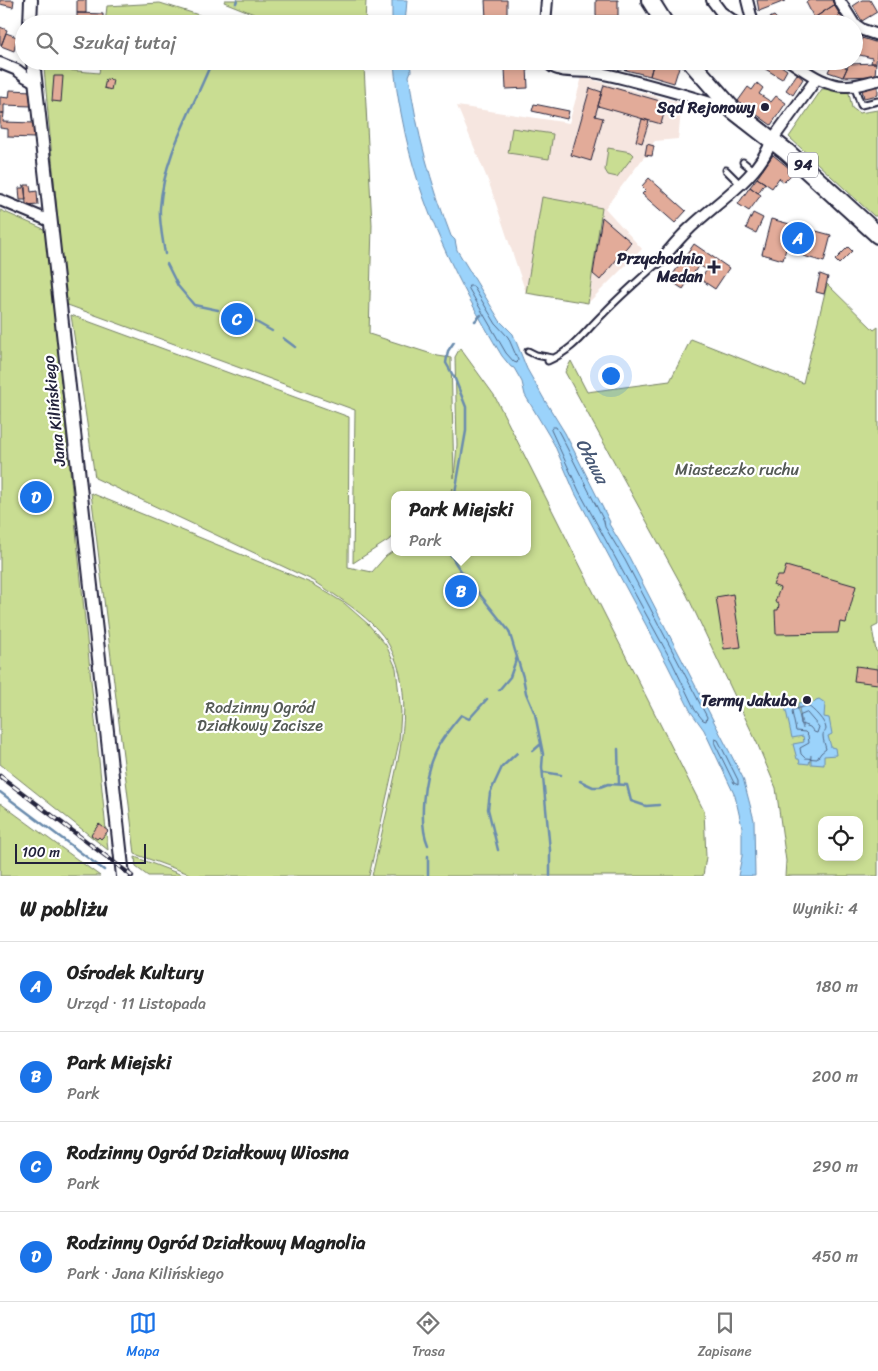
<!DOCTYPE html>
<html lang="pl">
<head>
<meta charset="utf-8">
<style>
	body { margin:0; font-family:Sriracha,sans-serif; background:#f6f6f6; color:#222 }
	.controls { position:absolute; right:15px; bottom:15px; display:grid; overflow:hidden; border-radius:10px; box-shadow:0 2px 8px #0003 }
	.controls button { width:45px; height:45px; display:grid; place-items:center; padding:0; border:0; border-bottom:1px solid #e0e0e0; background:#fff; color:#222; font:25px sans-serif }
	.scale { position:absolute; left:15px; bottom:12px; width:131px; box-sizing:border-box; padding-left:5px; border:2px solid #22223b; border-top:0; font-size:14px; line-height:18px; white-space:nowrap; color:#22223b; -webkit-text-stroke:4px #fff; paint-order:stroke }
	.you { position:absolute; left:610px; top:375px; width:18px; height:18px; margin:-12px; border:4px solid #fff; border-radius:50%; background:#1a73e8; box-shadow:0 0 0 8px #1a73e833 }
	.badge { display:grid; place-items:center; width:32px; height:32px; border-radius:50%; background:#1a73e8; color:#fff; font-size:16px; font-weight:700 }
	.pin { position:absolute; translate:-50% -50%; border:2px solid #fff; box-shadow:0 1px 5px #0006 }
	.popup { position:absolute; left:391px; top:491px; width:140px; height:65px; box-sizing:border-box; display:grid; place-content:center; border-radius:10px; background:#fff; filter:drop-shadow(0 1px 4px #0005); font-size:16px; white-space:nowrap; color:#767676 }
	.popup b { font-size:19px; color:#222 }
	.popup::after { content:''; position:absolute; left:50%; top:100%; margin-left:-10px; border:10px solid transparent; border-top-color:#fff }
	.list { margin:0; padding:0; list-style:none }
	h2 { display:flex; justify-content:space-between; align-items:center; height:65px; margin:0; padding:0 20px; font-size:21px }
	h2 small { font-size:16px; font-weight:400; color:#767676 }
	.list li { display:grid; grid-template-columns:32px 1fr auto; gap:15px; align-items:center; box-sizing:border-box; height:90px; padding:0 20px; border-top:1px solid #e0e0e0 }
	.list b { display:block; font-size:19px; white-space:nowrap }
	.list p { margin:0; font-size:16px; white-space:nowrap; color:#767676 }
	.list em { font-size:16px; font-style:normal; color:#767676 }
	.icon { flex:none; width:28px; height:28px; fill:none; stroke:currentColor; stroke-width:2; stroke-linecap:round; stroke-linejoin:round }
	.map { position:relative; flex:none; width:878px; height:876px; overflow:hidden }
	.search { position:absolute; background:#fff; box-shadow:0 2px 8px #0003; left:15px; right:15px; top:15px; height:55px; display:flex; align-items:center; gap:12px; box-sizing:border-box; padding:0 18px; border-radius:28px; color:#767676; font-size:19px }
	.sheet { height:425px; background:#fff }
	nav { display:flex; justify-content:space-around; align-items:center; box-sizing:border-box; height:70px; border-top:1px solid #e0e0e0; background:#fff; font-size:14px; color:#767676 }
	nav a { display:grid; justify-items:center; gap:2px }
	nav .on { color:#1a73e8 }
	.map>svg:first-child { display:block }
</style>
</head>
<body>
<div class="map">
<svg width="878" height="876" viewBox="0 0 878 876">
	<rect width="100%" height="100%" fill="#fff"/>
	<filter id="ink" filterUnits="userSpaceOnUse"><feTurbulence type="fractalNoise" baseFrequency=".02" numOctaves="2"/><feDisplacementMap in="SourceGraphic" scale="10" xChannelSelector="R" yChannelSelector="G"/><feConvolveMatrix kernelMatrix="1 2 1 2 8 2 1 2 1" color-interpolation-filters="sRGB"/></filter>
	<g filter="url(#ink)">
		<path fill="#f6e6e0" d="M582,77l100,26 -4,36 -23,2 -2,2 1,3 -2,10 -8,1 -39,51 37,41 -54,54 -62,-10 -37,-110 -32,-77 112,17z"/>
		<path fill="#c9dd92" stroke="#768066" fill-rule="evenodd" d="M225,0h141l-1,24h-86l-55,-22z
			M160,3l68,21h-123l2,-18z
			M101,61h246l17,5 8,159 -3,109 69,22 13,2 3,120 3,-33 -2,-88 5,-9 34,47 210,416 2,46 -3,19h-331c6,-26 12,-52 18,-78 11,-50 25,-105 -1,-153 -14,-25 -51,-48 -75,-64l-219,-103 -24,-163 278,102 -1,150 24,5 14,-16 9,-6v2h132v-57h-76l2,-7 -6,7h-52v41l-42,27 2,-153 -290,-106 -21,-236 55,5z
			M848,88l4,20 7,5 19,-3v106h-4l-85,-79 33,-48z
			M512,128l41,6 -4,25 -41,-6z
			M608,148l23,4 3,3 -17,22 -9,-2 -3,-5z
			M542,197l60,11 -14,95 -62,-10z
			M0,210l46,20 62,620 -108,-86z
			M827,284l47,46 4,-3v298l-6,3 4,23 2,1v224h-93l1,-15 -10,-73 -19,-45 -70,-148 -122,-223 6,-11 16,31 83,-11 21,-42 112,44zM822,820h37v37h-37z
			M91,493l222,91 31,19 24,21 18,21 10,23 5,44 -2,30 -30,134h-174l-60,-22z
			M0,803l100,73h-100z
			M135,857l50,19h-37l-12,-9z"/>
		<path fill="#9bd3fb" stroke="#6b8cae" d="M392,0h15l-2,24h-13z
			M394,61h16l1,10 -2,5c7,54 22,108 42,160l4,4 2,10 43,71 13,13 14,35 17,30 21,34 45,89 -1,2 20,33 114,221 11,42 1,56h-17l4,-20v-29l-7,-31 -31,-66 -13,-18 -24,-48 -92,-171 -21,-49 -29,-49 -3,-13 -8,-14 -3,-1 -9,-11c-45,-75 -84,-151 -100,-238 -4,-19 -7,-37 -8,-57z
			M819,699l6,4 -1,14 5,1 3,16 -4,2 3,11 4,1 1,7 -12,1v9l-13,-1v-9l-2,9 -9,-1 -1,-4h-2l-4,-15 11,-2 -1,-6 -11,2 -7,-32 11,-2 7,25 -5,-26 13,-2 1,3 4,-4z"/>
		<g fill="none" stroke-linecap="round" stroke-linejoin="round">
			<path stroke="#526988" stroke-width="1" d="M469,286h4l23,38 12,13 10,23 -1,3 -3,-1 -8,-9 -37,-64z
				M553,427h3l5,9 43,85 1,6 20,33 82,157 -1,4 -3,-1 -8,-10 -23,-48 -93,-171 -28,-61z
				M808,706c5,3 18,16 18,23 -1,5 -3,2 -3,7 0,4 2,9 3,13l-5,4 -4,6 -12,-1 -4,-4 -1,-6 9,-5 -1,-8 -3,-3 -9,-1 -4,-19 1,-2z
				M807,713l12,14 -2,6 -3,-1 -4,-5 -9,-3 -1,-8z
				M715,739l3,1 20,40v5l-4,-2 -19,-39z"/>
			<path stroke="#6b8cae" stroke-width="2.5" d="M236,3l1,-3
				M227,24l4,-9
				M165,254c-2,-14 -6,-31 -5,-46 4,-54 32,-97 52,-147
				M167,264l11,22 16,19 24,5
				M228,312l21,6 23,13
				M475,321l6,-6
				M283,338l12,9
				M454,342l-6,9 -2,12 9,16 11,28v24l-11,62
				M449,552l9,15 51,64 14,46 3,16 9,21 8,40 -1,13 8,83v26
				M499,690l11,-13 7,-20
				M618,749l1,35
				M533,751l8,-7
				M544,772l17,3
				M580,781l13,6h7l8,-3 19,1 4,16 15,5 13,-1
				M0,792l104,78
				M428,845c-10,-23 -4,-69 6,-91 6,-14 17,-27 27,-39l8,4 18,-20
				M498,850l-10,-41 2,-16 12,-26 15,-14
				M428,876v-20"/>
		</g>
		<path fill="#e2ab99" stroke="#22223b" d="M0,0h14l-1,7 -13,-3z
			M77,0h9v13h-9z
			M485,0h22v18l-21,1z
			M596,0h22v16h-22z
			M757,0h28v1l-26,10z
			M832,0l2,5 -20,13 -8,-16 4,-2z
			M862,0h8l7,12 -15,9 -9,-15z
			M834,5l6,10 -14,9h-9l-3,-6z
			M77,13l26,1v9l-26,1z
			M840,15l6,9h-20z
			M774,16l8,8h-20l-2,-2z
			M0,27l7,3 -6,16 -1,-1z
			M6,33l11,4 -3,14 -13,-5z
			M855,33l7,5 -7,14 -1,-18z
			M862,38l16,5 -2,20h-5l1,-5 -12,-3 -2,1 -4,-3z
			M514,61h13v6h-13z
			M611,61h17l-2,9 -16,-5z
			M628,61h26l-4,15 -24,-6z
			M654,61l25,6 -5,16 -24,-7z
			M752,61h22l13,9 -5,9z
			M833,61l14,7 -4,9 -15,-5z
			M876,63l-1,13 -32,1 6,-13z
			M514,67h13l1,21 -22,1 -1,-21z
			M797,74l6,5 -10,16 -7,-5z
			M54,76h9l-2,26 -9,-1z
			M106,79l7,1 -2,10 -7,-2z
			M757,83l6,5 -4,6 12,8 5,-6 10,7 -15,22 -33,-24 10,-14 4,3z
			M878,83v12l-14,3 -3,-12z
			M604,85l63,18 -6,21 -63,-18z
			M590,88l12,4 -7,24 8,2 -12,43 -20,-6z
			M10,90l22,1 -1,15 -27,-1v8h-4v-16l9,1z
			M534,104l35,7 -2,8 -35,-8z
			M0,113h4l-1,9 32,1 -1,15 -26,-1v-8l-8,-1z
			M642,119l7,2 -7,22 -6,-2z
			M647,144l7,2 -2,10 -7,-1z
			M773,155l21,17 -10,10 -5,-4 -7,10 -15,-10z
			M649,178l37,33 -11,12 -33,-29 4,-4 -4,-4z
			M757,178l8,5 -7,10 -8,-6z
			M23,185h1l2,15h-6l-1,-12h4z
			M25,185h5l1,7 6,-1 1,14 -12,1z
			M750,187l11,8 -12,16 -11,-7z
			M753,213l10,5 -7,15 -10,-5z
			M602,217l29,25 -31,38 -7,-6z
			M771,219l60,16 -7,27 -24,-7 3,-11 -15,-3 -5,19 -21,-6z
			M694,244l35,24 -14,21 -15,-10 7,-9 -8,-5 -16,24 -14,-9z
			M848,247l4,4 -13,13 -4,-4z
			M820,274l8,3 -4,17 -8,-2z
			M786,566l70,20 -10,37 -6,-1 -2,11 -62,1 -1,-24h3l1,-6 -4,-2 5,-14 -7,-3 4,-9h6z
			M733,594l8,53 -17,2 -8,-52z
			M856,666l22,3v15l-24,-3z
			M99,824l9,7 -7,8 -2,-2 -2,2 -6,-4z"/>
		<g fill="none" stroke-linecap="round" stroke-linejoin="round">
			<g stroke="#22223b" stroke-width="9">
				<path id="service" d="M854,85l7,20 17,-4
					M743,162l11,9
					M726,170l14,14
					M528,351l8,4 16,3
					M548,361c28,-13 35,-28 56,-48 17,-18 36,-34 55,-51"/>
			</g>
			<g stroke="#22223b" stroke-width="14">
				<path id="minor" d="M712,0l9,12 17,12
					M747,0l6,24
					M839,0l15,24
					M545,24l2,-24
					M854,24l9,6 15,5
					M546,61c11,14 30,9 46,11 17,2 33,7 49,11 30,8 59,16 88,26
					M790,61c17,11 36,26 57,25 10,0 21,-4 31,-6
					M0,63l17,7 9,7 9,5
					M0,200l50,21
					M659,262c10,-11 20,-24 31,-34 28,-27 68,-50 82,-88l45,-62"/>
			</g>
			<g stroke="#22223b" stroke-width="16">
				<path id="tertiary" d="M30,24l1,-24
					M33,61l90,815"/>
			</g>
			<g stroke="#22223b" stroke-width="20">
				<path id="primary" d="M650,0l15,24
					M690,61l43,49 54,42 91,83"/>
			</g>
			<use href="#service" stroke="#fff" stroke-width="5"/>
			<use href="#minor" stroke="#fff" stroke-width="10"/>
			<use href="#tertiary" stroke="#fff" stroke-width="12"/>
			<use href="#primary" stroke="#fff" stroke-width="16"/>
			<g stroke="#22223b" stroke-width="4.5">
				<path id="rail" d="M0,776l132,100"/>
			</g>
			<use href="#rail" stroke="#fff" stroke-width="2.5" stroke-dasharray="8" stroke-linecap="butt"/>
		</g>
	</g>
	<g fill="#22223b" stroke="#fff" stroke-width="2">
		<circle cx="765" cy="107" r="5"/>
		<path d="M711.5 259.5h5v5h5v5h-5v5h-5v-5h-5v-5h5z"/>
		<circle cx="807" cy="700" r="5"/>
	</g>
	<g text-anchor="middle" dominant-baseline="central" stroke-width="4.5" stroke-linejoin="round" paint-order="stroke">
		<rect fill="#fff" stroke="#646476" stroke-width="1" x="788" y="152.5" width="30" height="25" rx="4"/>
		<g font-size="15" font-weight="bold" fill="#22223b">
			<text x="803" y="165">94</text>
		</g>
		<g font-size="16" font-weight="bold" fill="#22223b" stroke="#fff" text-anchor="end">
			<text x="755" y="107">Sąd Rejonowy</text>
			<text x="703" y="258">Przychodnia<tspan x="703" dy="18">Medan</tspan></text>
			<text x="797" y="700">Termy Jakuba</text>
		</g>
		<g font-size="16" fill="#22223b" stroke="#fff">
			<text transform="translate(54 411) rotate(-96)">Jana Kilińskiego</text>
		</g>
		<g font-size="16" fill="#545a55" stroke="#fff">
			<text x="737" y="469">Miasteczko ruchu</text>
			<text x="260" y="707">Rodzinny Ogród<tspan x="260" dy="18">Działkowy Zacisze</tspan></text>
		</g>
		<g font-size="18" font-style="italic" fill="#465775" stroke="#fff">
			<text transform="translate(592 461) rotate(62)">Oława</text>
		</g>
	</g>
</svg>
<div class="controls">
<button><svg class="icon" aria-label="locate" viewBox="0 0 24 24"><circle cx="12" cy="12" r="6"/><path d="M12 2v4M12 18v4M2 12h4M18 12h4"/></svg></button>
</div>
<div class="scale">100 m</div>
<div class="you"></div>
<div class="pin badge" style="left:798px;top:238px">A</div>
<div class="pin badge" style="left:461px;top:591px">B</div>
<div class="popup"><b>Park Miejski</b>Park</div>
<div class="pin badge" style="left:237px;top:319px">C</div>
<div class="pin badge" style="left:36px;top:497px">D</div>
<div class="search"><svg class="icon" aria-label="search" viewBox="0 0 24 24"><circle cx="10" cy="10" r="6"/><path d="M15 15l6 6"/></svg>Szukaj tutaj</div>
</div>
<section class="sheet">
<h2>W pobliżu<small>Wyniki: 4</small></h2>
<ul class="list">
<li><span class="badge">A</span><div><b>Ośrodek Kultury</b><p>Urząd · 11 Listopada</p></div><em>180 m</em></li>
<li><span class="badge">B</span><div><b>Park Miejski</b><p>Park</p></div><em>200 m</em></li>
<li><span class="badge">C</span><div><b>Rodzinny Ogród Działkowy Wiosna</b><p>Park</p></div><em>290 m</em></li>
<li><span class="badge">D</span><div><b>Rodzinny Ogród Działkowy Magnolia</b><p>Park · Jana Kilińskiego</p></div><em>450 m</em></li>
</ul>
</section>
<nav>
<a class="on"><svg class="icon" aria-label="map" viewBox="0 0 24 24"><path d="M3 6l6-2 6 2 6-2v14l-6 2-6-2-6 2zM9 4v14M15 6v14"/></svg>Mapa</a>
<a><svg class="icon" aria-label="directions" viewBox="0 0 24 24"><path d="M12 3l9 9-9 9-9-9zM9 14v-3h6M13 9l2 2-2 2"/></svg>Trasa</a>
<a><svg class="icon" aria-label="saved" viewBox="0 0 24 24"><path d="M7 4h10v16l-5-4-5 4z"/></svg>Zapisane</a>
</nav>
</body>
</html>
